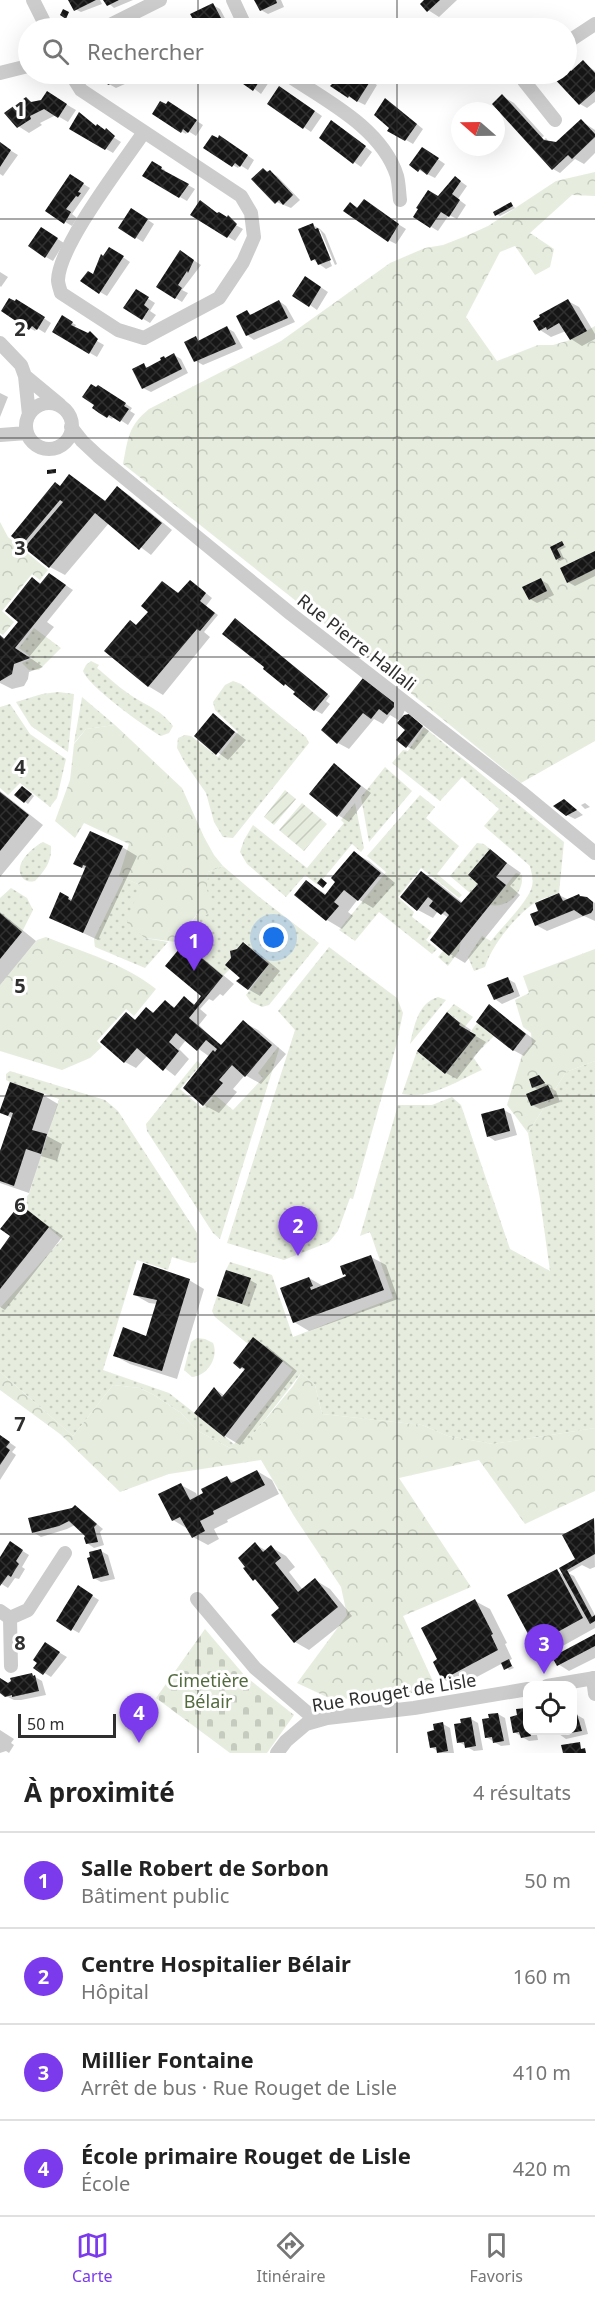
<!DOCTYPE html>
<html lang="fr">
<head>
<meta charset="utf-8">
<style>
	body { margin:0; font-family:"Noto Sans",sans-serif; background:#f2f2f2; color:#222 }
	.controls { position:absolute; right:18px; bottom:18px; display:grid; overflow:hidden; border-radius:12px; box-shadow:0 6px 24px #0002 }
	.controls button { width:54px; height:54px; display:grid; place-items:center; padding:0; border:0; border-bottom:2px solid #e0e0e0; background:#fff; color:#222; font:30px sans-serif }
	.compass { position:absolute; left:451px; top:102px; width:54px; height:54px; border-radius:50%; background:#fff; box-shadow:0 6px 24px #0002; rotate:290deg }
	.scale { position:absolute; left:18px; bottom:15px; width:98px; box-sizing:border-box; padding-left:6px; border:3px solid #2f2f2f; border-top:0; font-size:16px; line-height:21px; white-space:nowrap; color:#2f2f2f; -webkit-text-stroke:4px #fff; paint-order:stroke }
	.you { position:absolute; left:274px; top:938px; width:21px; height:21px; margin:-15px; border:4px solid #fff; border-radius:50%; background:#1a73e8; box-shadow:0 0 0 9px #1a73e833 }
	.badge { display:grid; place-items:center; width:39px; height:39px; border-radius:50%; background:#7c3aed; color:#fff; font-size:20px; font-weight:700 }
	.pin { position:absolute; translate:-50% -50px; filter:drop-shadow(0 2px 3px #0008) }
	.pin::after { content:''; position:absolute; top:32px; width:21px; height:18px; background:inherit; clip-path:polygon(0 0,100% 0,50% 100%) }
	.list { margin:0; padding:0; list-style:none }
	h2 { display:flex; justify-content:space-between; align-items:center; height:78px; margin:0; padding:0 24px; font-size:26px }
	h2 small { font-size:20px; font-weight:400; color:#767676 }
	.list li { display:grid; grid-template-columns:39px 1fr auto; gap:18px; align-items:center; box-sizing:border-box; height:96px; padding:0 24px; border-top:2px solid #e0e0e0 }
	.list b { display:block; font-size:22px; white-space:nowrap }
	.list p { margin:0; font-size:20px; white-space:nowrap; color:#767676 }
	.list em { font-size:20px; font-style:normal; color:#767676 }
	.icon { flex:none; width:33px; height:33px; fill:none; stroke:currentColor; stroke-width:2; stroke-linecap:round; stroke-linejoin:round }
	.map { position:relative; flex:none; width:595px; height:1753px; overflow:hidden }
	.search { position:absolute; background:#fff; box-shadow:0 6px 24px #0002; left:18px; right:18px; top:18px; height:66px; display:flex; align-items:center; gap:15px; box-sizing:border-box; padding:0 21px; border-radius:33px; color:#767676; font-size:22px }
	.sheet { height:462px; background:#fff }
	nav { display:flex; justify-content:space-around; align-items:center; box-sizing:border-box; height:84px; border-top:2px solid #e0e0e0; background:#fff; font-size:16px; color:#767676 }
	nav a { display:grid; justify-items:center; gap:3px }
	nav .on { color:#7c3aed }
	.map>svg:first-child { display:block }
</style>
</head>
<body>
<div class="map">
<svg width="595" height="1753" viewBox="0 0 595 1753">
	<defs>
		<pattern id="grass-dots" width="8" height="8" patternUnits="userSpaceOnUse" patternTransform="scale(1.5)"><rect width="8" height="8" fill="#e6ecde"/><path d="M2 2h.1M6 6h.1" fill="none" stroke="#c6cbbf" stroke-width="1.8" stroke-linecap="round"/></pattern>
		<pattern id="forest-crowns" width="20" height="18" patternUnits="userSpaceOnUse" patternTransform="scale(1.5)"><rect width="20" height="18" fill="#e6ecde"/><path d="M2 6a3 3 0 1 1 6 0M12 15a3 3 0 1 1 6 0" fill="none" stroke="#c6cbbf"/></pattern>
		<pattern id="cemetery-stones" width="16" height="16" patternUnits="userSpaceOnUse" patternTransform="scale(1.5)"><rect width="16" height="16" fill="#e6ecde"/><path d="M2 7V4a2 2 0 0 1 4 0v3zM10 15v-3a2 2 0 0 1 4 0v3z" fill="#c6cbbf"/></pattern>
		<pattern id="garden-furrows" width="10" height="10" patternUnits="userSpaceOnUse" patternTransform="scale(1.5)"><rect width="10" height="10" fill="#e6ecde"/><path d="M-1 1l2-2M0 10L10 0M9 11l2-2" fill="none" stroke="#c6cbbf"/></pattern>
		<pattern id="building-cross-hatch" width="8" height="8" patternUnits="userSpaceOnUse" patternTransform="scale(1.5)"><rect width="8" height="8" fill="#161616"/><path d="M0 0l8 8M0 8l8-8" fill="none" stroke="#303030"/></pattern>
	</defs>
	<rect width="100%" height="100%" fill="#fff"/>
	<path fill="url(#grass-dots)" d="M34,628l27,20 -22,22h-10l-7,-7 10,-5 -13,-10z
		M91,661l8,4 -2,3c12,10 25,22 38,30 15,9 28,14 38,28l-4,7 -8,3c-16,-9 -73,-50 -78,-65l3,-6z
		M233,681l8,3 65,53 3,6 -76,95 -10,-1 -9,-15 -8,-29 -21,-30 -8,-15 1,-10 7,-3 6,1 27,21 20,-25 -23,-22 -2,-8 12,-17z
		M58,692l16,2 -6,58 -37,-26 -15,-24 26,-8z
		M82,697l33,28 -29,4 -12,14z
		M10,704l20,30 36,25 -9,39 -7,9 -30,-24 -12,12 -8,-7v-81z
		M424,727l140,115 -5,51c-8,3 -19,6 -26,11 -18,13 -41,41 -48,63l-11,4 -6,-14 14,-21 9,5c10,-13 38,-40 41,-55 2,-7 -1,-14 -2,-20l-46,-40 15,-17 -37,-32 -22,24 -48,-38 11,-13 5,1z
		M385,767l27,24 -43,51 -8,-45z
		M420,795l15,12 -9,11 33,28 -22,28 25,21 -3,3 -38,-30 -23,29 16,15 -2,5 20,15 -6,8 11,9 -5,5 -53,-42 -24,29 -16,-11 47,-58 -19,-16z
		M355,803l9,45 -3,4 -9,-8 -34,41 -13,-10 -19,22 -39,-33 -7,-12 4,-12 9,-15 54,43 37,-45 -3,-3z
		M43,842l8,4c1,16 -6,24 -16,35 -6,1 -9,1 -13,-4 -9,-13 11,-30 21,-35z
		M477,843l7,1 6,5 -22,26 10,9 -8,9 -20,-17z
		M223,866l35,30 61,47 -50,62 -7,2 -11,-5 -5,-7 23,-31 -25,-22 -7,7 -7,2 1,7 -6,7 5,4 -7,7 -39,-33c2,-18 5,-15 13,-29 8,-14 10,-27 11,-42z
		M516,873l6,2c2,18 -14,33 -32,30z
		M124,878l16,7 5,53 23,4 -23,26 -50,-21 -1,-8z
		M11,888l16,10 6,12 -11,22 -22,-19v-15z
		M461,941l-2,10 -11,15 -10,-9 5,-6z
		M329,947l68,51 6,15 -7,33 -43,153 -3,-1 -12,33 -9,11 -45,18 -57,-17 68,-213 -17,-19z
		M438,997l8,3 -36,44c4,-18 8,-41 28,-47z
		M454,1004l19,13 -9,11 -5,-3 1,-3 -13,-10z
		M477,1023l17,13 -21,21 9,13c-25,11 -53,30 -80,24l15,-43 28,23 30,-39 -4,-4z
		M278,1047l1,2 -59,190 -7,-6 -66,-102 -1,-7 51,-63 4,3 -21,25 22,19 13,-13 18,15 30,-32 -5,-5z
		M595,1061v367l-102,16 -45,-8 -26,-11 -100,-11 -7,-29 -14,-12 -56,72 -15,3 -32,-17 -17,-18 -27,-18 -14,-7 -27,-3 -40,51 -73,-64v-64l62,-69 -42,-35 9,-10 30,-95 -49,-17 -4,-2v-6l4,-3 95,29 13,11 79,122v29l-6,1 -19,-6 -4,13 -31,-10 -34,110 66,23 65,51 59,-74 -39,-32 -6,6 -33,-27 -3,-6 5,-15 33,-18 -24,-8 4,-8 42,13 21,62 100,-39 -23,-66 -10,4 38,-131h34l20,-8 9,8 49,144 40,22 -10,-72 -12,-66 38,-61z
		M197,1338l8,1 8,4c6,14 -5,33 -21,34l-8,-7 7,-28z"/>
	<path fill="url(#forest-crowns)" d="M595,172v24l-23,-1 -42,38 24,16 -4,18 -15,8 -20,-29 -15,6 -34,65 31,44 41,-16h15l17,-5 25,-14v415l-74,42 -173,-141 -225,-178c5,-25 5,-38 26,-55l132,-68 109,-78 35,-15 18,-3 23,-9 22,-10 68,-45z
		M0,522l8,15 40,33 -8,10 -8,-6 -30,37 12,11 -11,13 -3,-2z
		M115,725l67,63 22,49 10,18 9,11 -15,6 -1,18 6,15 -6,10 -10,-1 -11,14 -2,15 -39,-5 -18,-15 13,-38 -21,-9 10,-32 -45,-21 -9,15 -20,-17 15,-41 4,-36 12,-15z
		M46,937c37,15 79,27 110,52l-22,27 -8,-7 -29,32 5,6 -12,11 -28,12 -62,-19v-66l37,-45z
		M595,949v112l-29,11 -38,61 -21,-28 15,-50 10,-11 -1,-11 -8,-6 -8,-27 14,-7 -6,-17z
		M0,1372l73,64 40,-51 27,3 14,7 27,18 17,18 32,17 15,-4 48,-58 8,-13 14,12 7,29 100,11 26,11 45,8 102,-16v63l-70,33 -46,-64 -80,18 72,109 -68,29 34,74 -76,9 -32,-1 -32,-15 50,-68 -6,-28 -47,-71 -33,-56 -92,14 -49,18 -60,-58 -60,-44z"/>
	<path fill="url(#cemetery-stones)" d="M205,1629l40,47 49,39 -27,38h-37l-74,-55z"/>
	<path fill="url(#garden-furrows)" d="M285,790l11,9 -22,26 -10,-8z
		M302,803l25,21 -23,27 -25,-21z"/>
	<path fill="#0003" d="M70,0h30l2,4 -21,8 -8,-4z
		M105,0h28l-19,8z
		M259,0h22l3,7 -16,7 -7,-4z
		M426,0h31l-18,17 -11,-7z
		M213,5l7,4 7,13 -12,6h-15l-6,-11z
		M583,62l12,9v31l-8,6 -7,-4 -28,-30h14v-7l6,6z
		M104,74h30l2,5 -20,9 -7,-4z
		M236,74h27l8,5 -10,15z
		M330,74h22l8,5 3,-4 14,10 -12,20 -16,-8 -23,-18z
		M287,92l35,24 -11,16 -42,-29z
		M502,96l12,7 30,33 -11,9z
		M26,99l8,4 23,-4 19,11 -8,12 -12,-7 -16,8 2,2 -13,8 -11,-7z
		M392,104l31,25 -10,15 -24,-14z
		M175,107l28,18 -7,11 -8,-5 -2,3 -7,-4z
		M581,121l14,9v23l-11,11 -9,-5 -15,14 -7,-4 -19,-21 12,-10 3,4 6,1z
		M339,126l33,26 -11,15 -40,-29z
		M97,127l24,15 -8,11 -36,-21z
		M227,141l27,19 -6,10 -8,-5 -2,3 -7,-4z
		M0,144l18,11 -15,21 -3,-2z
		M429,153l16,11 -10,14 -16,-8z
		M153,163l12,7v2l30,17 -8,12 -37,-21z
		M263,169l14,7 23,24 -9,8 -17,-7z
		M456,178l11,8 -9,13 8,6 -9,14 -8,-4 -11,16 -23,-14 23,-19z
		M77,180l13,8 -18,26 5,4 -5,8 -25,-15z
		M201,202l12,8 -1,2 31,17 -8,12 -43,-26z
		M350,204l48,20 8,5 -10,15 -8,-4z
		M511,204l4,4 -15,8 -4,-2z
		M139,214l15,10 -11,18 -23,-14z
		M313,225l7,4 5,5 12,30 -2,1 -15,-35h-3l15,36 -6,3 -15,-11z
		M48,233l16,10 -11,18 -7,-4z
		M117,253l13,9 -23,34 -7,-4 -7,-16z
		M187,256l14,9 -19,25 6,3 -6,9 -24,-15z
		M0,272l8,5 -7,10 -1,-1z
		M313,282l15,10 -11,18 -7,-5z
		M136,291l19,12 -5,8 6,4 -6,8 -25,-15z
		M279,301l7,5 9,16 -41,18 -7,-5v-23l7,4z
		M568,301l11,6 16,27v5l-13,7 -11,-7 -5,-8 -15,6 -11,-7z
		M24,305l27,18 -6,10 -8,-5 -2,3 -7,-4z
		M62,317l14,8 -2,3 30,17 -7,12 -38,-22z
		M227,328l7,4 9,16 -40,17 -7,-4v-23l7,4z
		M174,355l7,4 7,14 -37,19 -8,-4 1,-23 6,4z
		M106,391l26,17 -2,3 5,3 -7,11 -14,-9 -2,3 -7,-4z
		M0,393l8,4 -8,20z
		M69,476l38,26 11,-14 11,7 43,35 -21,25 -42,-32 -44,52 -15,-8 -27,-23z
		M562,543l4,4 -6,3 4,9 -4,2 -3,-2 -5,-11z
		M595,553v23l-20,10 -7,-4z
		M55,578l18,12 -26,32 7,5 -25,30 14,10 -14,5 -1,7 -4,7 -12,3 -12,-6v-47l6,3 14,-17 13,-43 9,5z
		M541,580l7,4 6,11 -17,8 -7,-4z
		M162,582l18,12 17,-8 15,12 -6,8 12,9 -14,17 6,5 -47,58 -15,-9 -11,-60 13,-15z
		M364,680l41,30 -3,7 7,-1 20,15 -15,19 -8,-4 1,-16 -7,-9 -10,-6 -7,9 -9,-5 -25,30 -11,-6z
		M323,691l7,5 -4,5 4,3 -8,10 -7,-4z
		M213,715l33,25 -18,20 -32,-24z
		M334,765l37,28 -22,29 -11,-7z
		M25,789l9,7 -6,8 -12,-9z
		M0,791l43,34 -43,52z
		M585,803l5,4 -5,2 -4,-4z
		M572,806l11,9 -8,4 -8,-4z
		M122,847l15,9 -39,84 -47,-22 10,-24 12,6 13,-30 -11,-7z
		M490,851l31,22 -11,13 10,9 -55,68 -15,-9 -1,-36 -11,-7 -5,7 -15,-8 3,-37 15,8 27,22 17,-20z
		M354,853l15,8 26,22 -22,25 -15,-9 -10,13 5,4 -11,13 -15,-9 -31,-25 11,-13 20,13z
		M559,895l10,5h21l5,3v18l-11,-5 -37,15 -11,-6z
		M0,912l36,29 -36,44z
		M244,944l11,6 25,21 -20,25 -12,-7 -6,-11z
		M184,945l11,7 39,32 -11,12 -3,-2 -7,7 -4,-2 -9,10 7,6 -8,10 22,22 22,-25 15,8 28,24 -25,30 -16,-9 -12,14 4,3 -18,21 -15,-8 6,-48 -24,-17 -7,9 10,10 -14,17 -27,-21 -12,13 -11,-6 1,-48 10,6 11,-11 8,4 10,-11 11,6 8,-10 12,7 7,-9z
		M508,979l7,4 5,13 -18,8 -7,-5z
		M490,1006l46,35 -12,15 -11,-6z
		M448,1014l23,16 -2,2 17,10 -29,37 -11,-6z
		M539,1076l7,9 10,6 4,11 -20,7 -8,-4 7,-15 -6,-3z
		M43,1095l15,9 -11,32 15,8 -5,17 -16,-5 -12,37 -29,-10v-34l2,1 11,-31 -12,-7z
		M504,1110l7,4 6,21 -22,6 -7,-5z
		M20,1206l43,30 -58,74 -5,-3v-55l13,-16z
		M371,1257l15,8 12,34 -89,32 -15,-9 15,-44 14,8 26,-9 -5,-3z
		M189,1280l15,9 -27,90 -47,-15 -15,-8 32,-18 10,-34 -8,-1 -14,-8z
		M250,1280l7,4 -8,23 -30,-12z
		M254,1339l15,9 28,23 -57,74 -15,-9 -29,-23 19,-24 10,7 21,-25 -5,-3z
		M0,1436l16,11 -4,5 4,3 -16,25z
		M257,1471l15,9 7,14 -52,26 1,2 -14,7 5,10 -11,6 -15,-8 -5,-8 -15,-9 8,-35 15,8 2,5 29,-20 8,4z
		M75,1506l28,23 -3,3 4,13 -10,3 -7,-5v-7l-12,-11 -8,4 -26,8 -8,-5z
		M594,1520l1,47 -5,2 -8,-4 -14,8 6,3 21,39v13l-45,25 -15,-9 22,-73 8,5 -4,-8 14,-8z
		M10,1543l19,12 -7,12 3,2 -6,10 -4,-1 -7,10 -8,-5v-24z
		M256,1545l11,6 4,-4 15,9 9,11 -6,5 14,18 12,-10 15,9 22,27 -43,34 -14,-8 -14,-34 -23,-28 -5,-1z
		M101,1551l7,4 7,24 -14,3 -7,-4z
		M81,1589l18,11 -20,33 -20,-11 4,-13 8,-12z
		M475,1601l15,8 17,34 -2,1 7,15 -4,2 6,7 -5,2 -6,-7 -45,24 -15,-8z
		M595,1636v22l-26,13 -11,-7z
		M45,1644l22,13 -16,20 -16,-10z
		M35,1677l7,4 4,14 -25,5h-7l-14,-7v-15l9,7z
		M526,1709l2,21h8l2,10 -9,1 -15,-9z
		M498,1714l7,4 5,27 -9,1 -15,-9z
		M577,1715l7,4 4,15 -22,5 -7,-5 -1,-4h14v-14z
		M471,1719l7,4 5,27 -9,1 -15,-9z
		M443,1724l7,4 4,25h-13l-10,-6z
		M0,1730l14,9 -3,4 3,2 -5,8 -3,-2 -6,2z"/>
	<path fill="url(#building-cross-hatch)" d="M68,0h28l-22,11z
		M103,0h16l-12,6z
		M254,0h22l1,3 -17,8z
		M424,0h16l-13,12 -7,-8z
		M213,3l8,15 -23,10 -8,-14z
		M63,9l6,3 -3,7 -6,-4z
		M583,60l12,13v18l-16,14 -29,-31h17v-7l4,4z
		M102,74h30l-24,11z
		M234,74h30l-11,17 -17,-12 2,-3z
		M328,74h25l6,3 5,-3 7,6 -14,22 -8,-6 -1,2 -18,-12 2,-2 -8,-5z
		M279,86l36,25 -12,18 -36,-25z
		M47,91l20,13 -9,14 -14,-9 -14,7 1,3 -14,9 -13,-15 22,-16 5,5 10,-2z
		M502,94l42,46 12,2 25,-23 14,15v3l-23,22 -4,-4 -16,15 -60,-66z
		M385,98l32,26 -12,17 -18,-10 2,-3 -15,-13z
		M160,101l6,3 2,-3 29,19 -9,13 -5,-4 -2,4 -29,-19z
		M79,112l17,14 1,-2 8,6 1,-2 9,8 -10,14 -36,-21z
		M331,120l35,26 -13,18 -34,-26z
		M212,135l6,3 1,-3 29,20 -8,12 -5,-4 -3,4 -29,-19z
		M0,142l11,8 -11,17z
		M422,147l17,11 -12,17 -7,-6 -2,3 -9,-7z
		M152,161l10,6 -1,2 28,15 -10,14 -37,-22z
		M263,168l4,4 3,-2 23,25 -10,10 -4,-5 -4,4 -24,-25z
		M70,174l14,9 -6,9 3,1 -3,4 -2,-1 -10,13 5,3 -7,12 -19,-13z
		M455,176l6,5 -9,13 8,6 -11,17 -8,-5 -11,16 -17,-11 5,-8 -2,-1 12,-18 10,6z
		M364,199l35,25 -11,18 -45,-31 7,-9 7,6z
		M200,200l17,13 2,-1 8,5 1,-2 9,9 -10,14 -37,-23z
		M511,202l2,4 -18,10 -2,-4z
		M131,208l17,11 -13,20 -17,-11z
		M313,223l2,6 3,-1 13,32 -13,5 -3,-6 -4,2 -13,-32z
		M41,227l17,11 -13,20 -17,-12z
		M109,247l15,9 -25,38 -19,-13 8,-10 5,3 8,-20 2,2z
		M180,250l14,10 -6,13 -1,-2 -9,14 4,3 -7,11 -19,-12z
		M305,276l16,11 -12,20 -17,-11z
		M136,289l13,8 -5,8 5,4 -7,11 -19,-12z
		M9,298l6,3 1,-2 29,18 -8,13 -5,-4 -3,4 -28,-19z
		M568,299l19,32 -17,9 -11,-17 -12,7 -1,-3 -7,4 -6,-10 7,-4 -1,-2z
		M279,300l9,18 -42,18 -10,-20 11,-6 3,5z
		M62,315l11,7 -2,3 17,8 2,-2 8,8 -9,15 -37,-22z
		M227,326l9,18 -42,18 -10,-20 12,-6 2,5z
		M174,353l8,16 -40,20 -10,-20 12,-6 2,5 15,-8 -1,-2 4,-2 1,2z
		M91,384l5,3 2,-2 28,18 -2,3 5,3 -9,13 -11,-7 -2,3 -8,-5 -7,-5 2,-3 -12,-8z
		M56,469v4l-9,1v-4z
		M69,474l36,27 12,-15 45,37 -23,27 -44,-37 -46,55 -25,-20 39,-46 -3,-2 -38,45 -11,-9 44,-54 5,4z
		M562,541l2,4 -7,4 4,8 -5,3 -6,-13z
		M595,551v18l-28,14 -7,-15z
		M49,573l17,12 -51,63 15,10 -16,6 -2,10 -12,7v-46l4,4 14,-17 -13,-11 27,-34 8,7z
		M541,578l6,13 -18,9 -7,-13z
		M190,580l16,13 -6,8 15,12 -15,18 -3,-2 -49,58 -44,-36 26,-31 6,5 12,-13 -7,-6 21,-25 16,12z
		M235,618l93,76 -14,17 -21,-17 2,-2 -10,-8 -1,2 -21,-17 1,-2 -42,-33z
		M363,678l31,24v5l-7,8 -8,-6 -8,10 -8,-6 -26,31 -16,-14z
		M213,713l22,19 -19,23 -22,-19z
		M409,714l14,12 -17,22 -10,-8 9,-10 -8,-7 7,-8z
		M334,763l27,23 -24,31 -28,-23z
		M22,786l10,8 -8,9 -10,-8z
		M0,792l29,23 -29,36z
		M564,799l13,11 -11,6 -13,-10z
		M90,831l33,15 -40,87 -34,-15 11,-26 9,5 -1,2 3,2 15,-35 -3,-1 -1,3 -9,-4z
		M490,849l17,14 -11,14 10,8 -57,71 -19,-16 19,-25 -4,-4 -4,4 -12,-9 4,-5 -5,-4 -11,14 -17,-14 21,-26 40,32 17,-19 -10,-9z
		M354,851l27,22 -23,28 -14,-11 -10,12 5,4 -13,15 -32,-26 12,-15 19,15 10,-13 -4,-4z
		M321,878l6,5 -4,5 -6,-5z
		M559,893l4,8 16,-7 1,2 7,1 6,5v8l-2,3 -8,3 -9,-6 -39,16 -5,-12 8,-3 -3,-8z
		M0,913l22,19 -22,27z
		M243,942l26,22 -21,26 -12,-9 4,-3 -15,-13 6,-7 -1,-7 7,-2z
		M184,943l39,33 -34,42 32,27 22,-25 29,25 -27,32 -13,-12 -13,15 4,3 -20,23 -20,-18 30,-38 2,2 2,-3 -11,-9 -9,11 -21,-18 -7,9 10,9 -16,20 -26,-23 -13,15 -24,-21 26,-30 9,8 11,-13 7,6 12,-13 9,8 10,-12 10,9 7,-9 -36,-30z
		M508,977l6,15 -20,8 -7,-15z
		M489,1004l37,30 -13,17 -37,-29z
		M447,1012l13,11 -1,2 17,10 -31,39 -28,-23z
		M539,1075l6,8 -13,5 -3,-9z
		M10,1082l34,12 -12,36 15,4 -6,20 -15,-5 -12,37 -14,-5v-30l13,-38 -3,-1 -2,4 -8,-3v-3z
		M548,1085l6,13 -23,8 -5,-12z
		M504,1108l6,23 -23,6 -6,-23z
		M20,1204l29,23 -49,62v-39l10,-14 -10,-7z
		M371,1255l13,35 -91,33 -13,-35 29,-11 4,9 -3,1 1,3 35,-14 -1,-2 -2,1 -3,-9z
		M143,1263l47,16 -28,92 -49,-15 10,-29 23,9 11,-36 -24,-5z
		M226,1270l25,8 -9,26 -25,-8z
		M253,1337l30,24 -59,76 -30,-24 20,-26 8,10 23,-28 -3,-2 -2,2 -7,-6z
		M0,1435l10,7 -4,5 4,3 -10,15z
		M257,1470l8,15 -52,26 1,3 -14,7 5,10 -13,7 -12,-21 -8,4 -14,-27 23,-11 9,17 13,-7 -2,-4 26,-13 4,7z
		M75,1505l22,19 -3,3 4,15 -12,2 -2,-6 1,-2 -16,-15 -10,5 -27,7 -4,-15 44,-10z
		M594,1518l1,36 -28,16 25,47 3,-2v6l-5,3 -31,-56 16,-9 -13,-24z
		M10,1541l13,9 -7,11 3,3 -4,6 -4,7 -3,-2 -8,11v-29z
		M255,1542l8,10 8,-7 10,13 -6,5 23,29 17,-14 23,29 -44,36 -23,-28 8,-7 -24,-29 -2,2 -10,-13 2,-1 -7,-9z
		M101,1549l8,26 -16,4 -6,-21 3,-1 -1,-5z
		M557,1569l26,49 -49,27 -27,-50z
		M78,1585l15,10 -22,36 -15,-10z
		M475,1599l18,35 -2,1 7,15 -56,30 -9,-18 4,-3 -16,-31z
		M595,1634v12l-38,20 -5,-9z
		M45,1642l15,10 -17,23 -10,-7 4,-5 -4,-3z
		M509,1659l3,7 -8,4 -3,-7z
		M32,1673l1,3 2,-1 4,16 -27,6v-2l-7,2 -5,-4v-15l8,5 3,-2 -1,-3z
		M526,1708l2,22 2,1 1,5 -10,2 -2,-6 -6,1 -3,-16 7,-2 -1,-6z
		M498,1713l6,28 -11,2 -1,-6 -7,1 -3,-19 7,-1 -1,-4z
		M573,1714h4l5,17 -24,4 -1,-4h16z
		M471,1717l5,29 -11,2 -1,-6 -7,1 -3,-19 7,-1 -1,-4z
		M443,1722l5,29 -11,2 -1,-6 -6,1 -3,-16 7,-2 -1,-6z
		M580,1742l1,7 4,-1 1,5h-23l-2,-8z"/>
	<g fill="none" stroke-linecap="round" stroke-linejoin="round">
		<path stroke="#ccc" stroke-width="14" d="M33,0l14,28
			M233,0l13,28
			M104,28l56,-28
			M566,43l29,-19
			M0,73l28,-7
			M71,74l10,16 160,106 10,17 3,24 -11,25 -24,36 -75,40 -26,-8 -57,-37c-1,-4 -3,-9 -3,-13 1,-35 65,-117 86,-148
			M286,74c39,26 96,54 111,102 2,8 2,16 3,24
			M524,74v7l31,39
			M0,343l21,22 4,11 4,39
			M25,376l35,29
			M26 426a23 23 0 1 1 46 0a23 23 0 1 1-46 0Z
			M71,427l11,14 16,15 193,158 230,178 74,61
			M0,435l27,-2
			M197,1599l58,69 62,53
			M0,1611l10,7 1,48
			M10,1618l18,-8 37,-57
			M593,1678l2,16
			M547,1686l48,-8
			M277,1753l9,-12 20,-17 21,-6 87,-10 114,-19"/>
	</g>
	<path fill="none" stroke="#2f2f2f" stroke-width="1.5" stroke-opacity="0.55" d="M198,0v28M397,0v28M198,74v1679M397,74v1679M0,219h595M0,438h595M0,657h595M0,876h595M0,1096h595M0,1315h595M0,1534h595"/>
	<g text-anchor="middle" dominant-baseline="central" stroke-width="6" stroke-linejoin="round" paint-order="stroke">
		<g font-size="18" fill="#2f2f2f" stroke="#fff">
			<text transform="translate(357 642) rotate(38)">Rue Pierre Hallali</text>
			<text transform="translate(394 1692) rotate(-9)">Rue Rouget de Lisle</text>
		</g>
		<g font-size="18" fill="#536a3e" stroke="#fff">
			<text x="208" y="1680">Cimetière<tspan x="208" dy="21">Bélair</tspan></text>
		</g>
	</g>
	<g font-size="20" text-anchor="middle" font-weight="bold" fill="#2f2f2f" stroke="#fff" stroke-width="6" stroke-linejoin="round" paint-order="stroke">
		<text x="20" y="116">1</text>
		<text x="20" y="336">2</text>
		<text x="20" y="555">3</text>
		<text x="20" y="774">4</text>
		<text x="20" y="993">5</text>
		<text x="20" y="1212">6</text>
		<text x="20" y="1431">7</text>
		<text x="20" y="1650">8</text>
	</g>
</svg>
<div class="controls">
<button><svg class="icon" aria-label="locate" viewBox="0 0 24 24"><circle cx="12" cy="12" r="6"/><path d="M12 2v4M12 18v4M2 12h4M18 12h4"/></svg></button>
</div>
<svg class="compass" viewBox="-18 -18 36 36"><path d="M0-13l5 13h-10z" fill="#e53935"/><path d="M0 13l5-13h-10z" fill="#767676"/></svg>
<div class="scale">50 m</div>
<div class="you"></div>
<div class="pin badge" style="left:194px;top:971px">1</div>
<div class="pin badge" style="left:298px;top:1256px">2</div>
<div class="pin badge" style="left:544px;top:1674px">3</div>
<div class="pin badge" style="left:139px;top:1743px">4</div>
<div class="search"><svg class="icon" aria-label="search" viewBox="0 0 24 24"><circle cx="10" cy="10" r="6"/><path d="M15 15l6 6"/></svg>Rechercher</div>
</div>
<section class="sheet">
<h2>À proximité<small>4 résultats</small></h2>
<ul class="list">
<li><span class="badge">1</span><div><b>Salle Robert de Sorbon</b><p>Bâtiment public</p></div><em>50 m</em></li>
<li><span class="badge">2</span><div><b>Centre Hospitalier Bélair</b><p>Hôpital</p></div><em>160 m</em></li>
<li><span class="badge">3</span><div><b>Millier Fontaine</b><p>Arrêt de bus · Rue Rouget de Lisle</p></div><em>410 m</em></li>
<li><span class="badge">4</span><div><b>École primaire Rouget de Lisle</b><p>École</p></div><em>420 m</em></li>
</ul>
</section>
<nav>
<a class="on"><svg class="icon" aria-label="map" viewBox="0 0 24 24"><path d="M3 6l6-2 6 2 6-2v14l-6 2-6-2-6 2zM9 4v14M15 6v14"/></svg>Carte</a>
<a><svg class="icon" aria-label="directions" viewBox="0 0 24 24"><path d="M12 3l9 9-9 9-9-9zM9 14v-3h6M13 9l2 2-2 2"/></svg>Itinéraire</a>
<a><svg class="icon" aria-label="saved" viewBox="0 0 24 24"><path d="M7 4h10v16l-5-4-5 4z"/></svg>Favoris</a>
</nav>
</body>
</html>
